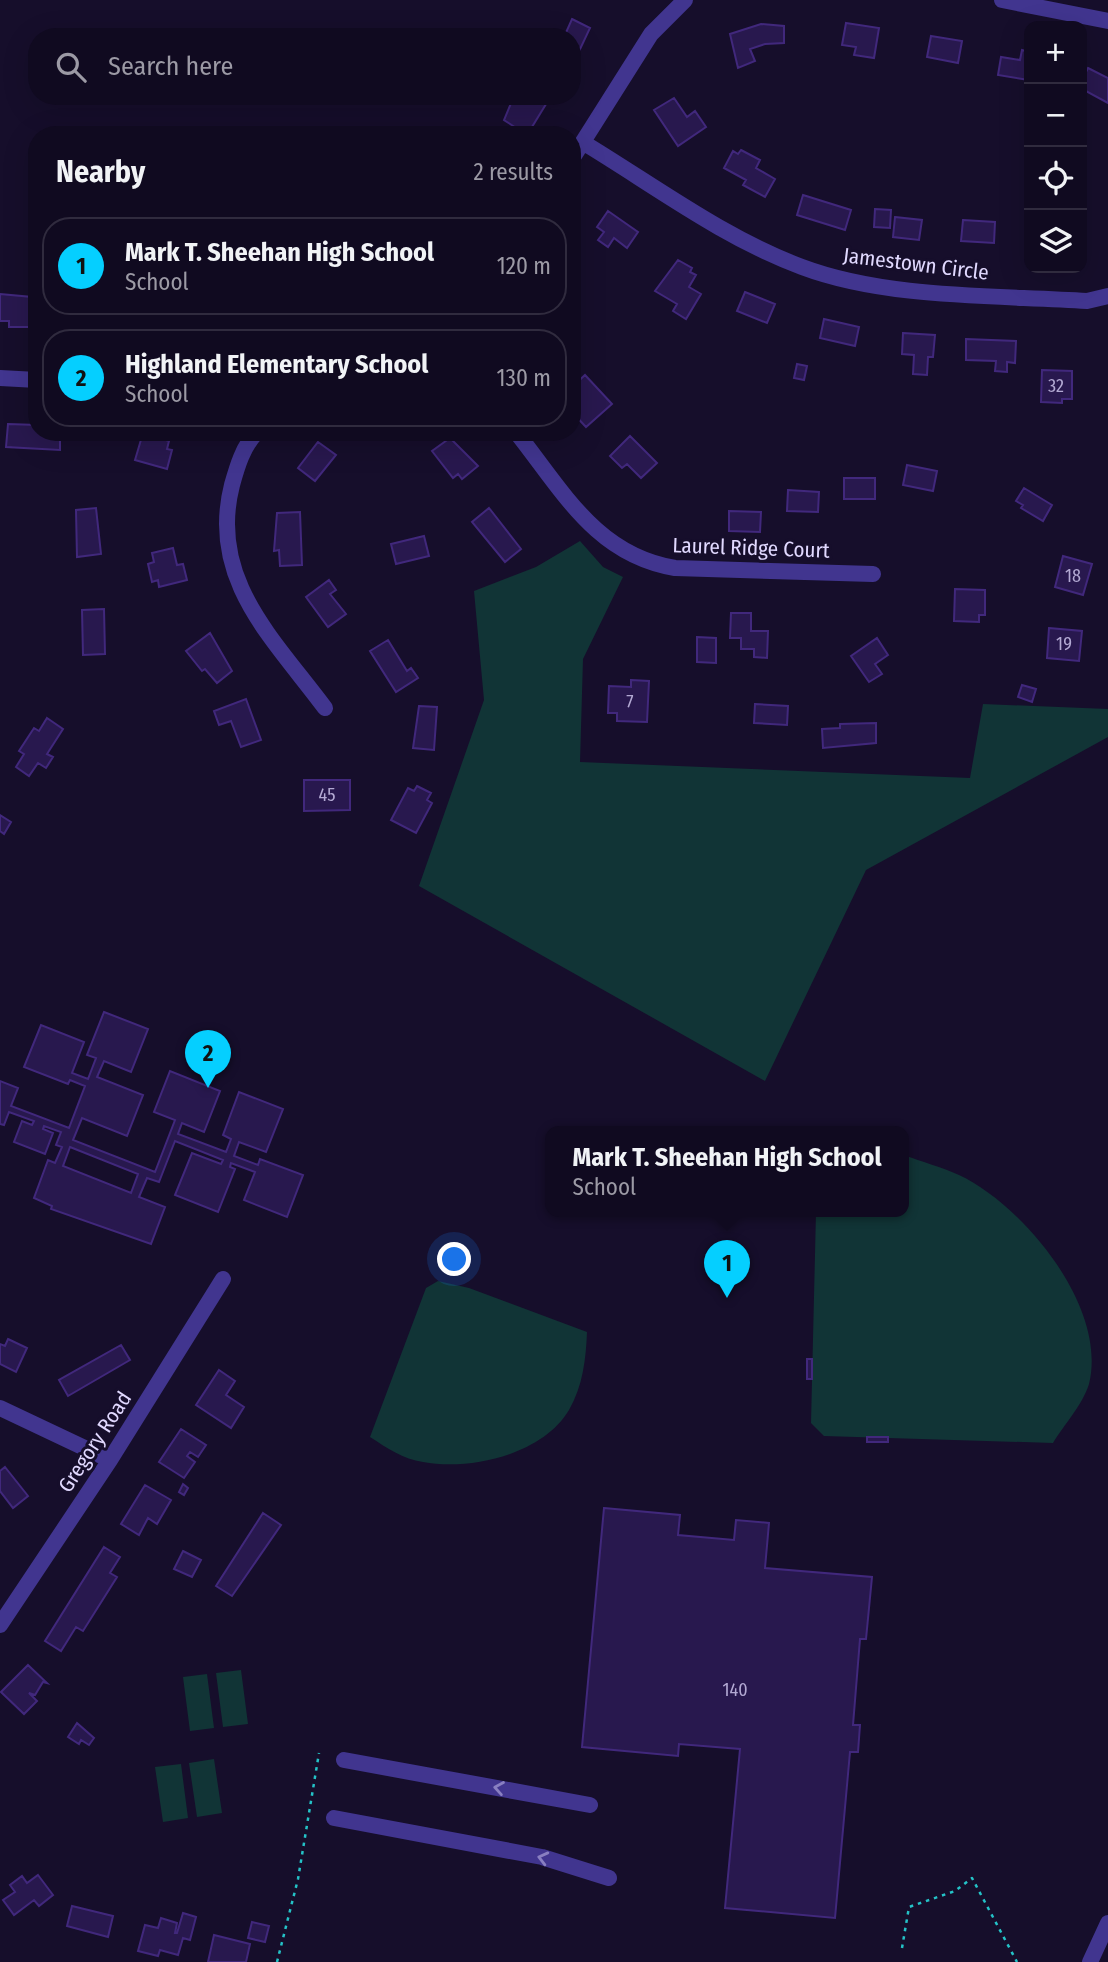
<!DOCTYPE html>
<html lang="en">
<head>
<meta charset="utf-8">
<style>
	body { margin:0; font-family:"Fira Sans Condensed",sans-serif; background:#1e182d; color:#f1f3f6 }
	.controls { position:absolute; right:21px; top:21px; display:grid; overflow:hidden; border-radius:14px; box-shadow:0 7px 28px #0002 }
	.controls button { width:63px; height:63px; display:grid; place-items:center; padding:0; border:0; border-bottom:2px solid #302b3e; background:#100a20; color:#f1f3f6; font:35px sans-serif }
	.you { position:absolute; left:455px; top:1260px; width:24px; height:24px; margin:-18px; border:5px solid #fff; border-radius:50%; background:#1a73e8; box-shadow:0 0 0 10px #1a73e833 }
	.badge { display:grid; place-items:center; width:46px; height:46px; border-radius:50%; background:#05cfff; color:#111; font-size:23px; font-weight:700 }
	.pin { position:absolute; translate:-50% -58px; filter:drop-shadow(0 2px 4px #0008) }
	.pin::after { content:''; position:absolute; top:37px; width:24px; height:21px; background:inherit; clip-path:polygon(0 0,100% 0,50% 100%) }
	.popup { position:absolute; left:545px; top:1126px; width:364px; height:91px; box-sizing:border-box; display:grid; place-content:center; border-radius:14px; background:#100a20; filter:drop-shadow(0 2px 5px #0005); font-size:23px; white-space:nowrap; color:#9c9aa5 }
	.popup b { font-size:26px; color:#f1f3f6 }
	.popup::after { content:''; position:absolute; left:50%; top:100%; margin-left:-14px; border:14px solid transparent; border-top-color:#100a20 }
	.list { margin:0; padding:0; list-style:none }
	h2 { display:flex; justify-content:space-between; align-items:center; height:91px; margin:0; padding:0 28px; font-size:30px }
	h2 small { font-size:23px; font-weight:400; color:#9c9aa5 }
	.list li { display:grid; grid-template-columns:46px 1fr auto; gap:21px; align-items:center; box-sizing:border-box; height:98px; margin:0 14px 14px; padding:0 14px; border:2px solid #302b3e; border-radius:28px }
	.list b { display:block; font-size:26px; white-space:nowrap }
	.list p { margin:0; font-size:23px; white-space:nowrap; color:#9c9aa5 }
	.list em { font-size:23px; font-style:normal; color:#9c9aa5 }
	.icon { flex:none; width:38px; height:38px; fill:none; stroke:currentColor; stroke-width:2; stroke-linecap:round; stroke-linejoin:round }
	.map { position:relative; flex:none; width:1108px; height:1962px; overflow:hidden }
	.search { position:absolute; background:#100a20; box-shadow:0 7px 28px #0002; left:28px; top:28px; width:553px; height:77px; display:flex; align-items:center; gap:18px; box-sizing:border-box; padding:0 24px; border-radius:28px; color:#9c9aa5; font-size:26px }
	.panel { position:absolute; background:#100a20; box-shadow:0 7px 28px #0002; left:28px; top:126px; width:553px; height:315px; border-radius:28px }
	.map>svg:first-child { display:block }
</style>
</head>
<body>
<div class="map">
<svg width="1108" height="1962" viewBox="0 0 1108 1962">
	<rect width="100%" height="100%" fill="#160e2b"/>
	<path fill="#113436" d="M580,541l23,26 20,10 -40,82 -3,103 390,16 13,-74 125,5v28l-242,133 -101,211 -346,-195 65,-186 -10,-109 62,-24z
		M904,1155c18,7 38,12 55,20 64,30 149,132 130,209 -6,20 -25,41 -36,59l-229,-7 -13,-13 5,-211h88z
		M438,1281l31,7 118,44c-1,26 -4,54 -18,78 -26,44 -98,61 -146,52 -20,-3 -36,-14 -53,-25l56,-149z
		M241,1670l7,54 -25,3 -7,-54z
		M207,1674l7,54 -24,3 -7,-54z
		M214,1759l8,54 -25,4 -8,-54z
		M181,1764l7,54 -25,4 -8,-55z"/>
	<path fill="#28184e" stroke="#41287c" stroke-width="2" fill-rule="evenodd" d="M572,19l18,9 -16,34 -2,-25h-8z
		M846,23l33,5 -5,30 -20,-3 2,-8 -14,-2z
		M761,24l23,2v17l-19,1 -15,5 5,12 -17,7 -8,-34z
		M931,36l31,5 -4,22 -31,-6z
		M1022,50l7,2v28l-31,-5 3,-18 19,3z
		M1088,68l20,10v25l-26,-14v-9z
		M514,96h37l-24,39 -23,-15z
		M674,98l13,19 8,-6 11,16 -28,19 -24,-36z
		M741,150l19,10 -4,8 19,11 -10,18 -22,-12 3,-5 -22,-12 9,-17 5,3z
		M803,195l48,15 -6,20 -48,-15z
		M875,209l16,1 -1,18 -16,-1z
		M608,211l30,21 -11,16 -13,-10 -6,9 -10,-7 6,-8 -7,-5z
		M895,217l27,3 -3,20 -26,-3z
		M963,220l32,2 -1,21 -33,-2z
		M678,260l14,8 -2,4 6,3 -7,12 12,7 -15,25 -13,-8 4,-7 -22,-13z
		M745,292l30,12 -8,19 -30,-12z
		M0,294l32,3v30h-23v-6h-9z
		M824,319l35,8 -4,19 -35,-8z
		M903,333l32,2 -2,22h-5l-1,18 -14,-1 1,-19 -12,-1z
		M966,339l50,2 -1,22 -8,-1v10l-12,-1 1,-10 -30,-1z
		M797,364l10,2 -3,14 -10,-2z
		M1042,370l30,1v28h-10v4l-21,-1z
		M585,375l27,29 -26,23 -14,-15v-25z
		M8,424l29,1v7h23v18l-54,-3z
		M143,433l26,8 -2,8 5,1 -5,19 -32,-9z
		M630,436l27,27 -16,15 -14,-14 -5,4 -12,-12z
		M450,438l28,28 -16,13 -4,-5 -5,4 -21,-27z
		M318,442l18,13 -21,26 -17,-13z
		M907,465l30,6 -4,20 -30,-6z
		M844,478h31v21h-31z
		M1024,488l28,17 -9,16 -22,-13 2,-3 -7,-4z
		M788,490l31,2 -1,20 -31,-1z
		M96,508l5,46 -24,3 -1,-47z
		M489,508l32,41 -16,13 -33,-40z
		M729,511l32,1 -1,20 -31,-1z
		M300,512l2,53 -22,1 -1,-16 -5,1 3,-38z
		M424,536l5,20 -33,8 -5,-20z
		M173,548l4,17 6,-1 4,16 -28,7 -1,-7 -6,2 -4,-18 6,-2 -2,-9z
		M1063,556l29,8 -9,31 -28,-8z
		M329,580l7,10 -6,4 16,20 -18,13 -22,-30z
		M955,589l30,1v25h-6v7l-25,-1z
		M104,609l1,45 -22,1 -1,-45z
		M731,613h20v18h17l-1,27 -13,-1v-8h-13v-11h-11z
		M1049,628l33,3 -3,30 -32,-3z
		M210,633l22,38 -15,12 -12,-14 -3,2 -16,-20z
		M697,637l19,1v25l-19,-1z
		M877,638l11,17 -13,9 7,10 -13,8 -18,-26z
		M388,640l19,31 4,-3 7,10 -22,14 -26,-41z
		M631,680l18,1 -2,41 -30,-1v-8h-9l1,-27 22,1z
		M1022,685l14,4 -4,13 -14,-5z
		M246,699l15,41 -20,7 -10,-26 -12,4 -5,-14z
		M755,704l33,2 -1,19 -33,-2z
		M419,706l18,1 -3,43 -21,-2z
		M47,718l16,11 -16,25 6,3 -7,11 -8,-5 -9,13 -13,-9 8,-13 -5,-3 15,-23 5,3z
		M876,723v20l-53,5 -1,-19 18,-1v-4z
		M304,780h46v30l-46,1z
		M417,786l14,7 -4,7 5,3 -16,30 -25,-13 17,-32 6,3z
		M0,815l11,7 -7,12 -4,-3z
		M104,1012l44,17 -17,43 -27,-11 -7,16 46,18 -16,41 -45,-18 -9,22 82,32 20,-52 -21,-8 16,-41 50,20 -16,41 -22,-9 -4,11 48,18 5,-13 -8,-4 16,-43 44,17 -17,43 -27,-10 -5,14 24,9 2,-6 43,16 -16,42 -43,-17 11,-28 -24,-9 -1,4 5,2 -17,43 -43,-17 17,-42 29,11 2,-4 -48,-19 -16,41 -12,-4 -8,19 26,10 -14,37 -100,-35 1,-3 -18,-8 14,-38 7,3 7,-16 -6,-2 5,-13 -17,-6 -1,3 10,4 -8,21 -31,-12 8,-21 10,4 2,-4 -25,-9 -5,13 -4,-1v-43l18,7 -7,18 58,22 16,-42 -15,-6 -2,4 -44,-17 17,-42 43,17 -12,31 16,6 8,-21 -9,-3zM70,1147l68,27 -7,19 -68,-27z
		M8,1339l19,9 -11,24 -16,-8v-20l5,2z
		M121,1345l9,15 -62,36 -9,-16z
		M807,1359h5v20h-5z
		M219,1370l16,11 -9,14 18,12 -13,21 -35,-23z
		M181,1429l25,16 -8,12 -8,-5 -3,4 8,6 -11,16 -25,-16z
		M867,1437h21v5h-21z
		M5,1467l23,29 -15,12 -13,-17v-20z
		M183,1484l5,4 -4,7 -5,-3z
		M145,1485l26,15 -14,24 -9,-6 -9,17 -18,-11z
		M604,1508l76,7 -2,20 56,5 2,-20 33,3 -4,45 107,9 -6,62h-6l-7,86h7l-2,27h-8l-15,166 -110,-10 15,-159 -61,-5 -1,12 -96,-9z
		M263,1513l18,12 -49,71 -16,-10z
		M104,1547l16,10 -10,16 7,4 -34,54 -7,-4 -15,24 -16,-10z
		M183,1551l18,9 -9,17 -18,-8z
		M28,1665l19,18 -4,-1 -8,13 -6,-2 8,8 -13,13 -23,-22z
		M77,1723l17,15 -5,7 -8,-5 -2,4 -11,-7z
		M38,1875l15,20 -14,11 -5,-6 -20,15 -11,-15 12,-8 -5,-7 12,-9 5,7z
		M72,1906l41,10 -5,21 -41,-11z
		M183,1913l13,4 -6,23 -7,-2 -5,17 -18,-5 -2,6 -20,-5 7,-26 13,3 3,-10 16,5 -2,10h2z
		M252,1922l17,4 -4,16 -17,-4z
		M214,1935l36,9 -4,18h-38z"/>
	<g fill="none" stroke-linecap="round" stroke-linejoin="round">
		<path stroke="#24c2c7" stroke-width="2.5" stroke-dasharray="3.5 5" stroke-linecap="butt" d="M902,1948l7,-41 46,-16 17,-13 45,84
			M277,1962l21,-83 21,-126"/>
		<path stroke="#41358f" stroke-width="16" d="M1002,0l106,21
			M584,143c71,43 140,95 218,124 85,32 195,28 285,34l21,-5
			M572,159l79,-125 34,-34
			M0,378l37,2
			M257,432c-14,14 -20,35 -25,53 -24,94 41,153 93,223
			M516,432c47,59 80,123 159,136l198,6
			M0,1408l110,52
			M0,1625l110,-165 113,-181
			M344,1760l246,45
			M334,1818l208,39 67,21
			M1090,1962l18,-39"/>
	</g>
	<defs><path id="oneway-chevron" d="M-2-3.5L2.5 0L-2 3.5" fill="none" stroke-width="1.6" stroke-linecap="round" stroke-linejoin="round" transform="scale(1.75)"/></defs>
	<g stroke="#897fc1">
		<use href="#oneway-chevron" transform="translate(499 1788) rotate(-170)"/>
		<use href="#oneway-chevron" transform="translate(543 1858) rotate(-166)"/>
	</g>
	<g text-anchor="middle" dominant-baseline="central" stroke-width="6" stroke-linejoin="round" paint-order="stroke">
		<g font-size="18" fill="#b3a9d3">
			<text x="1056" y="386">32</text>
			<text x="1073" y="576">18</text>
			<text x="1064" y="644">19</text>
			<text x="630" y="702">7</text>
			<text x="327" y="795">45</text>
			<text x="735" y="1690">140</text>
		</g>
		<g font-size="21" fill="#e1d9ff" stroke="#160e2b">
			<text transform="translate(916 264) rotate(7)">Jamestown Circle</text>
			<text transform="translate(751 548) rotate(2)">Laurel Ridge Court</text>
			<text transform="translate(95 1442) rotate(-57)">Gregory Road</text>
		</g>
	</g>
</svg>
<div class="controls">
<button>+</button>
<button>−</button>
<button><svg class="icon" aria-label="locate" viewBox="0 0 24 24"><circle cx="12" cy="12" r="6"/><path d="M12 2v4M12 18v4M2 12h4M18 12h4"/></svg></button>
<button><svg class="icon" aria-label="layers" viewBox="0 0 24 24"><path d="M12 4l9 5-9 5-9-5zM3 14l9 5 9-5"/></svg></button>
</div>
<div class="you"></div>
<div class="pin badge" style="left:727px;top:1298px">1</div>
<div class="popup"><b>Mark T. Sheehan High School</b>School</div>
<div class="pin badge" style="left:208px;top:1088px">2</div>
<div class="search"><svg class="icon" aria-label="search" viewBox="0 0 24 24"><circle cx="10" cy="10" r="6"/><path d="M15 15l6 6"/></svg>Search here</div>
<section class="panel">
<h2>Nearby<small>2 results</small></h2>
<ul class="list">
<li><span class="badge">1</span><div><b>Mark T. Sheehan High School</b><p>School</p></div><em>120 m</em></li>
<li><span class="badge">2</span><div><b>Highland Elementary School</b><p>School</p></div><em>130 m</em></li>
</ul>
</section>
</div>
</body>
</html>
